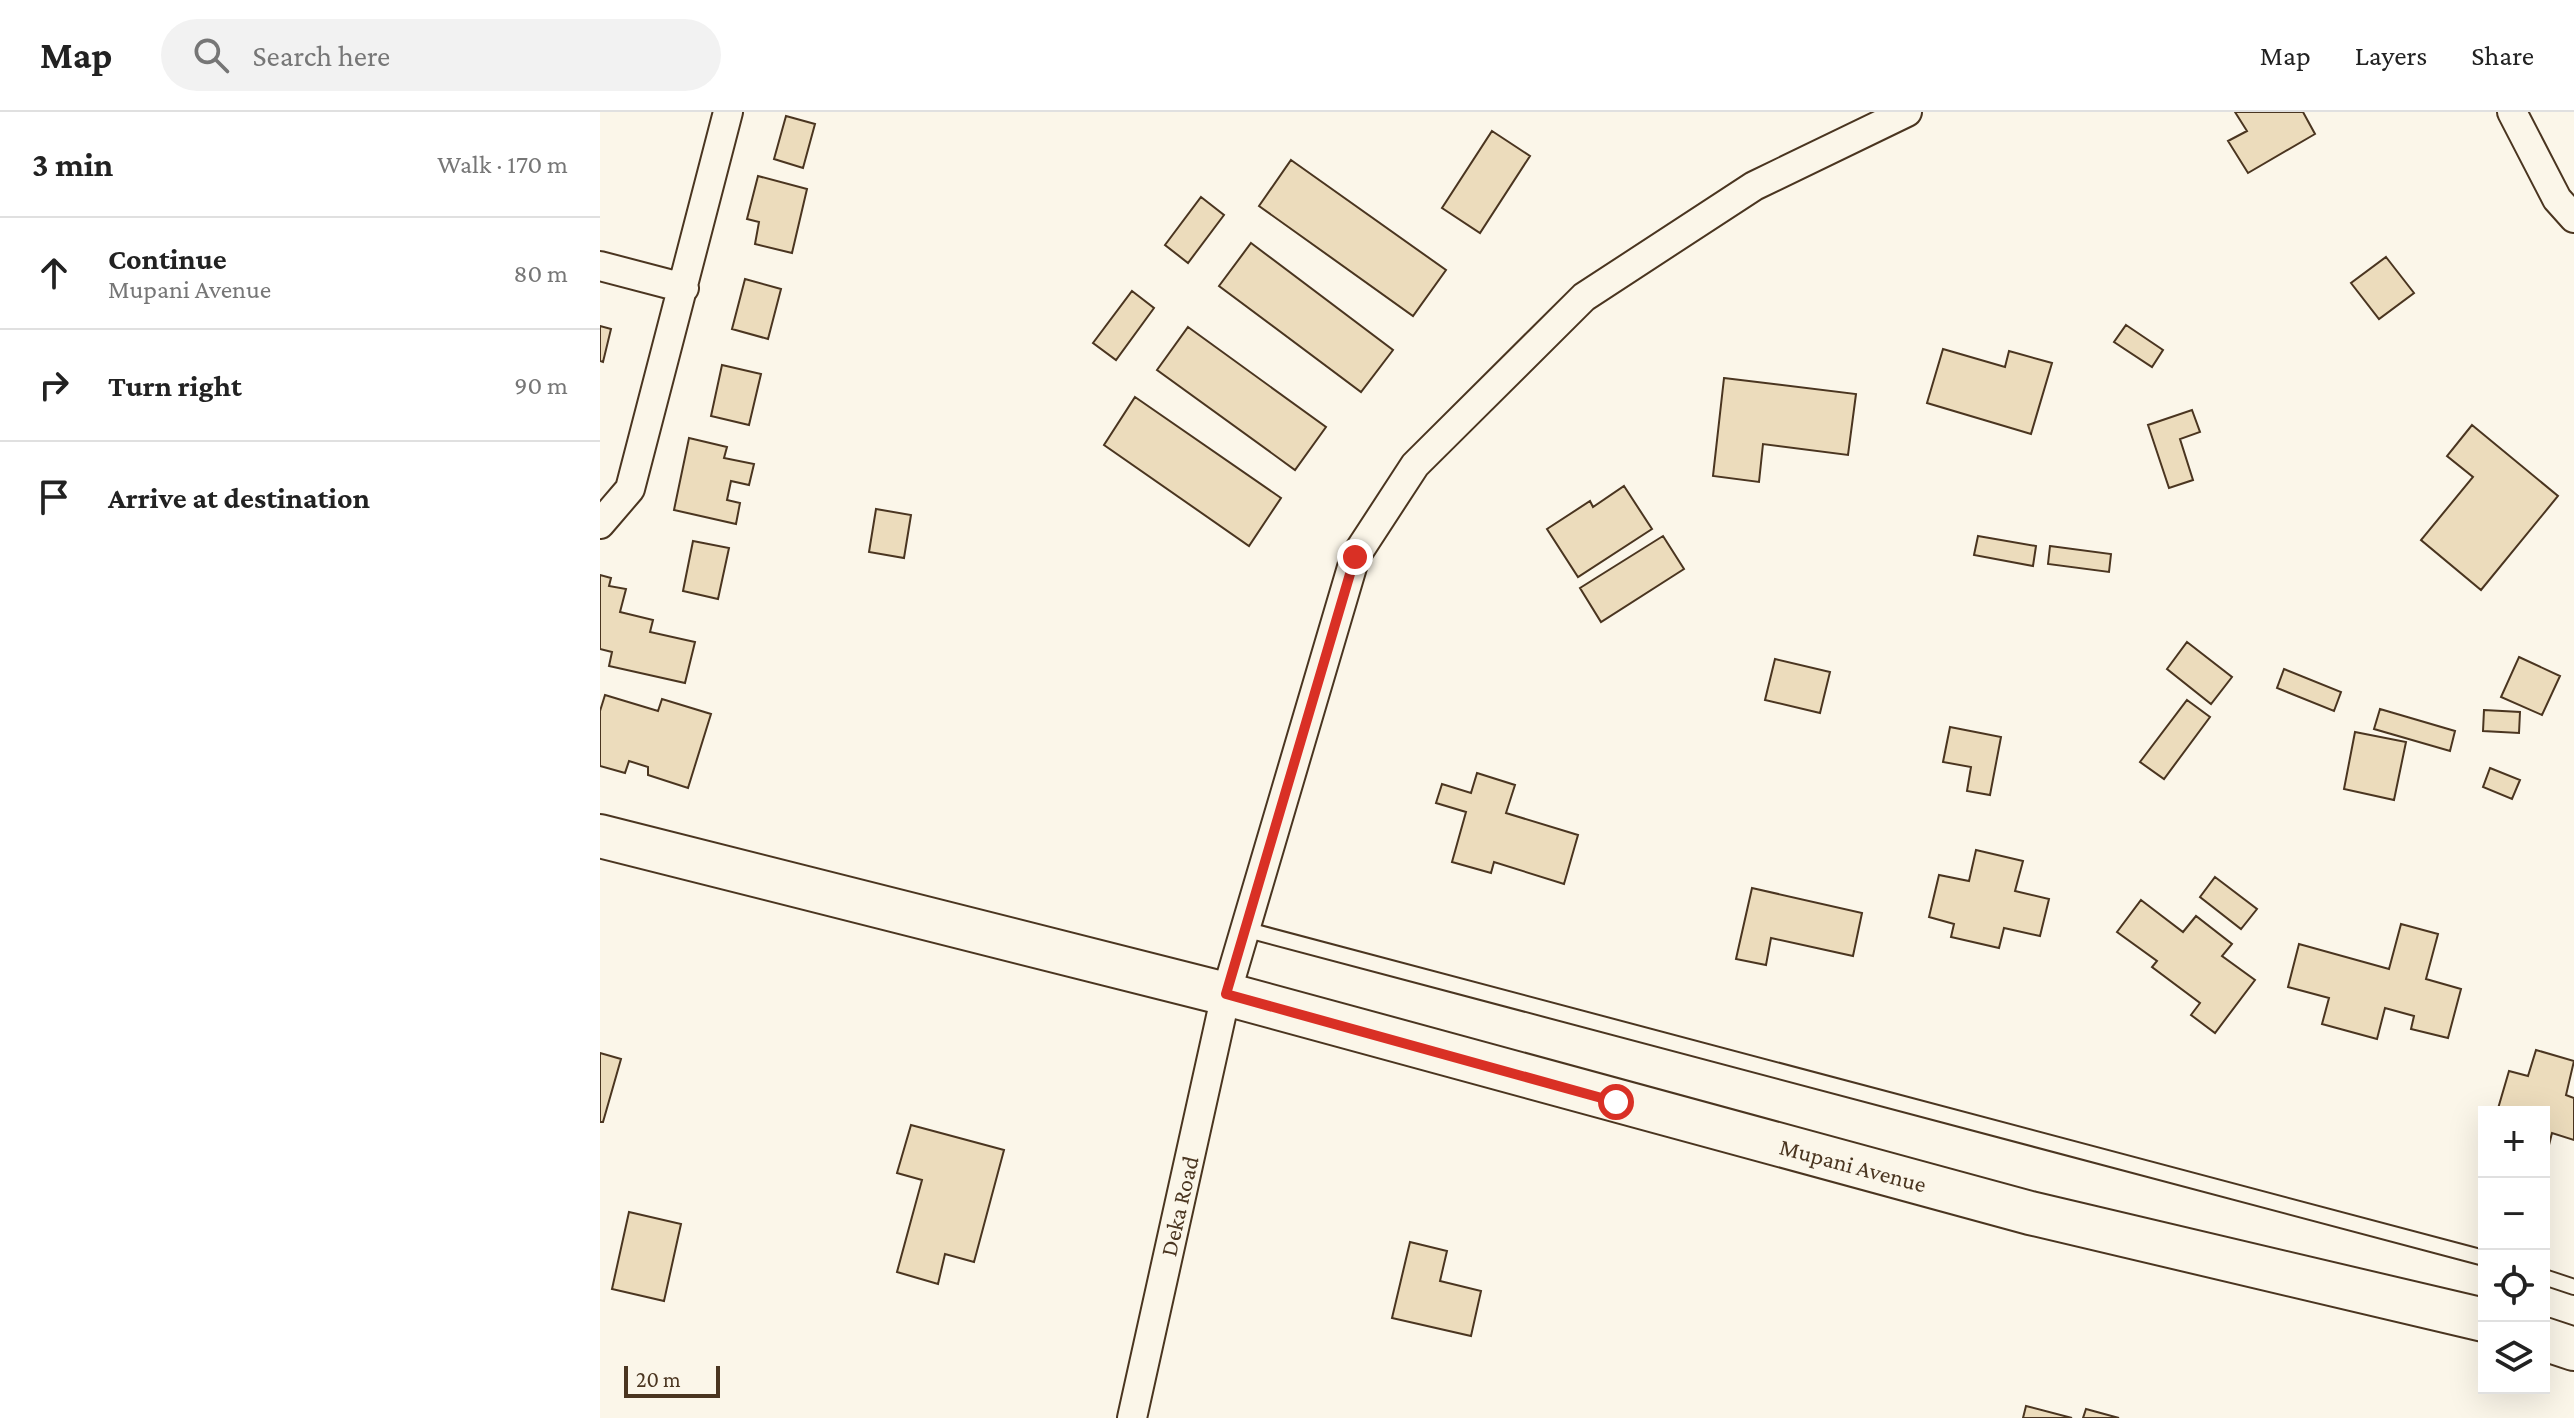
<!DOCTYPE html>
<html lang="en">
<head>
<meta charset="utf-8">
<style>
	body { margin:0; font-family:"Crimson Pro",serif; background:#f2f2f2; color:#222 }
	.controls { position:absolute; right:24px; bottom:24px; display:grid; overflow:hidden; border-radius:0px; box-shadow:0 8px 32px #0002 }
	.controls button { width:72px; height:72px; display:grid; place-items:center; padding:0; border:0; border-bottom:2px solid #e0e0e0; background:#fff; color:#222; font:40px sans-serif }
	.scale { position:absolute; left:24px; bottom:20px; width:96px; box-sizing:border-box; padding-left:8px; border:4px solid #4a3520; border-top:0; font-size:22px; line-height:28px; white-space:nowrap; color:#4a3520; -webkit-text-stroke:6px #fbf6e9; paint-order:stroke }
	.stop { position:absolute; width:24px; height:24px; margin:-18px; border:6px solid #d93025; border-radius:50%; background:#fff }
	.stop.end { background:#d93025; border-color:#fff; box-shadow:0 2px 8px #0008 }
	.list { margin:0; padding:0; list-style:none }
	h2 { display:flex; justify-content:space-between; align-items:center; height:104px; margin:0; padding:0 32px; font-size:34px }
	h2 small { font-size:26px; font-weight:400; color:#767676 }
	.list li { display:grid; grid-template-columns:52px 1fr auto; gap:24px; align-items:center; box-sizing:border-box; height:112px; padding:0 32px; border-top:2px solid #e0e0e0 }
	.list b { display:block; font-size:30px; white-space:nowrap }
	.list p { margin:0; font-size:26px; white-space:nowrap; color:#767676 }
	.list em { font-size:26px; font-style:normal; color:#767676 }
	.icon { flex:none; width:44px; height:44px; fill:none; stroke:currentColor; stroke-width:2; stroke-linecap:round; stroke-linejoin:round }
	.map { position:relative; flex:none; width:1974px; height:1306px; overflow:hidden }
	header { display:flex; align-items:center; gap:48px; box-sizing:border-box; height:112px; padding:0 40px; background:#fff; border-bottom:2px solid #e0e0e0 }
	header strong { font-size:38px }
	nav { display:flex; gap:44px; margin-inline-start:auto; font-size:28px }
	.search { width:560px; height:72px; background:#f2f2f2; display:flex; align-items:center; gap:20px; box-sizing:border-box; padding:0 28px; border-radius:44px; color:#767676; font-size:30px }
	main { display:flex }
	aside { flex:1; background:#fff }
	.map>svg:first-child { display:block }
</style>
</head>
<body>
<header>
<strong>Map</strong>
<div class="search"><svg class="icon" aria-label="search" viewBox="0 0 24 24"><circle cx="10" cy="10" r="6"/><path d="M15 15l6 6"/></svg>Search here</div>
<nav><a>Map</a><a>Layers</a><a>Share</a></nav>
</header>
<main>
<aside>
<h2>3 min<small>Walk · 170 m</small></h2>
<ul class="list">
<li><svg class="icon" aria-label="ahead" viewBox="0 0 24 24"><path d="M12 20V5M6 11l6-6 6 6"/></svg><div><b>Continue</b><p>Mupani Avenue</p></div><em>80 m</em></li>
<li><svg class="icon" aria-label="right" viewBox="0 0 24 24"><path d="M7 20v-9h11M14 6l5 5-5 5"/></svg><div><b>Turn right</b></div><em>90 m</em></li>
<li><svg class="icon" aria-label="arrive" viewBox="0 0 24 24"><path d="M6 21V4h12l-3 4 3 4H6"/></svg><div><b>Arrive at destination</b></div></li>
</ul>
</aside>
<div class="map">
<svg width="1974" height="1306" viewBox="0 0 1974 1306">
	<rect width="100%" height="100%" fill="#fbf6e9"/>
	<path fill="#ecdcbc" stroke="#4a3520" stroke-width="2" d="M1635,0h68l12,22 -67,39 -20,-32 19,-10z
		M186,4l29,8 -12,44 -29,-9z
		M892,19l38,25 -50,77 -38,-25z
		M691,48l155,110 -33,46 -154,-110z
		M158,64l49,13 -15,64 -37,-9 4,-22 -12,-3z
		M601,85l23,18 -36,48 -23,-18z
		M651,131l142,107 -32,42 -142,-106z
		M1786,145l28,36 -35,26 -28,-36z
		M145,167l36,10 -13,50 -36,-10z
		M532,179l22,17 -38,52 -23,-17z
		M1526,213l37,25 -11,17 -38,-25z
		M0,214l11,3 -8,33 -3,-1z
		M588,215l138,100 -31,43 -138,-100z
		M1343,237l62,18 4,-16 43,12 -21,71 -104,-31z
		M122,253l39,9 -12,51 -38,-9z
		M1124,266l132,16 -8,61 -85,-11 -4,38 -46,-6z
		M535,285l146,101 -32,48 -145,-101z
		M1592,298l8,22 -20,7 13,41 -24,8 -21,-63z
		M1872,313l86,71 -77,94 -60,-50 52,-63 -26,-21z
		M89,326l38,9 -3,11 30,6 -5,21 -18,-4 -4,19 13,3 -4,21 -62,-14z
		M1024,374l28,43 -74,48 -31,-48 43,-28 3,6z
		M276,397l35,6 -7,43 -35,-6z
		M1063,424l21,33 -83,53 -21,-34z
		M1378,424l58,10 -3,20 -59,-11z
		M93,429l36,7 -11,51 -35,-8z
		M1450,434l61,8 -2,18 -61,-8z
		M0,463l11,3 -2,8 17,3 -6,23 33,8 -3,12 45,10 -10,41 -76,-17 3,-14 -12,-3z
		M1587,530l45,35 -21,27 -44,-35z
		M1919,545l41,19 -18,39 -41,-18z
		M1175,547l55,13 -10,41 -55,-13z
		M1684,557l57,23 -7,19 -57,-23z
		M5,583l53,16 4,-12 49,15 -23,74 -40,-13v-8l-19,-6 -4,12 -25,-7v-55z
		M1587,588l23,17 -46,62 -24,-17z
		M1780,597l75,22 -5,20 -76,-22z
		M1884,598l36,2 -1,21 -36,-2z
		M1350,615l51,10 -11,58 -23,-4 4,-24 -28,-5z
		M1755,620l51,10 -12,58 -50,-11z
		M1890,656l30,12 -8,19 -29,-12z
		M877,661l38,12 -9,28 72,22 -14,49 -70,-22 -3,11 -39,-11 14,-50 -30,-9 6,-19 29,9z
		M1376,738l47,11 -8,30 34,8 -9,37 -36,-8 -5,20 -48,-11 3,-13 -25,-7 10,-42 30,6z
		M1615,765l42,32 -16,20 -41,-32z
		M1152,776l110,25 -9,43 -82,-18 -5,27 -30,-6z
		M1541,788l42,32 13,-16 36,28 -10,12 33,24 -40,53 -24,-18 9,-12 -48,-36 5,-6 -40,-29z
		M1801,812l37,10 -12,45 35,10 -13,49 -37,-9 3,-13 -29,-8 -8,31 -55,-15 7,-26 -41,-11 11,-43 90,25z
		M1936,938l38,11 -8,34 8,3v42l-22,-7 -3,12 -5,-1v-32h-47l12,-41 19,5z
		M0,941l21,6 -18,63h-3z
		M311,1013l93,25 -30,112 -29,-8 -7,30 -41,-12 25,-92 -25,-7z
		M29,1100l52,12 -17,77 -52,-12z
		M810,1130l37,9 -7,30 41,10 -10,45 -79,-18z
		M1426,1294l46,12h-49z
		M1486,1297l33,9h-36z"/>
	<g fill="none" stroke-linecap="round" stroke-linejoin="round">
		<g stroke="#4a3520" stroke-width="18">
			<path id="lane" d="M644,817l1240,329
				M1944,1165l30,10"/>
		</g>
		<g stroke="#4a3520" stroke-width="32">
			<path id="street" d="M1912,0l45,87 17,19
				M0,154l84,22
				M0,412l30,-35 98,-377
				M532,1306l94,-424 129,-437 60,-92 169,-168 170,-111 153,-74"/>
		</g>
		<g stroke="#4a3520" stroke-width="46">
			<path id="secondary" d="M0,724l626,158 804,219 454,107
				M1944,1227l30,10"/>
		</g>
		<use href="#lane" stroke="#fbf6e9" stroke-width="14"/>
		<use href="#street" stroke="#fbf6e9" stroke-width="28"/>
		<use href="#secondary" stroke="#fbf6e9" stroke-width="42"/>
	</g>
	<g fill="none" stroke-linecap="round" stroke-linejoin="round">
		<path stroke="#d93025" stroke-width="10" d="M755,445l-129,437 390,108"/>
	</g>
	<g text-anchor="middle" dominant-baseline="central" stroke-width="6" stroke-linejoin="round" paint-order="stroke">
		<g font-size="24" fill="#4a3520" stroke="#fbf6e9">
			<text transform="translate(1253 1053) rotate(15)">Mupani Avenue</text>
			<text transform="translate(579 1094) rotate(-77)">Deka Road</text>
		</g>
	</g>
</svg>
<div class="controls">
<button>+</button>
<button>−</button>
<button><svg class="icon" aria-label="locate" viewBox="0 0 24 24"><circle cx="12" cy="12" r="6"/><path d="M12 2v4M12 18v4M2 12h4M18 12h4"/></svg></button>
<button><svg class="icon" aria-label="layers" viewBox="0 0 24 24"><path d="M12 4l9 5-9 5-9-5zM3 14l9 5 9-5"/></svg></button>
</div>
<div class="scale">20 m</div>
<div class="stop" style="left:1016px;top:990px"></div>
<div class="stop end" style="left:755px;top:445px"></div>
</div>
</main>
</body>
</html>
